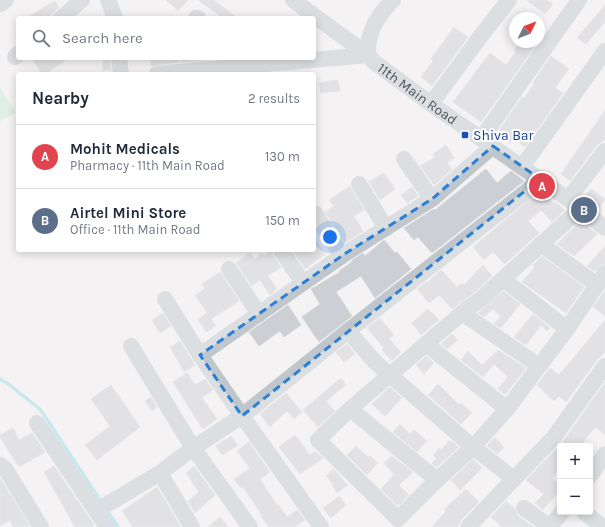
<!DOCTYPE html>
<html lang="en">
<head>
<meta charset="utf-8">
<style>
	body { margin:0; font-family:Karla,sans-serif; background:#f6f6f7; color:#1f2937 }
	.controls { position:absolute; right:12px; bottom:12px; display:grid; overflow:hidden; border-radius:4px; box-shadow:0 2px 10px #0003 }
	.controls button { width:36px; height:36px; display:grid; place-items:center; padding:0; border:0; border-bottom:1px solid #e0e1e3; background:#fff; color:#1f2937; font:20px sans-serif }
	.compass { position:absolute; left:509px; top:12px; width:36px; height:36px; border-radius:50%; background:#fff; box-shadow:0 2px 10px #0003; rotate:47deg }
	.you { position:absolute; left:330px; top:237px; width:14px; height:14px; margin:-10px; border:3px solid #fff; border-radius:50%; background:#1a73e8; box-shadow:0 0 0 6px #1a73e833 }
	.badge { display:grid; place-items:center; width:26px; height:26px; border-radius:50%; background:#ea580c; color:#fff; font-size:13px; font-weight:700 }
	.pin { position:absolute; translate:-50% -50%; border:2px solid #fff; box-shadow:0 1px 4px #0006 }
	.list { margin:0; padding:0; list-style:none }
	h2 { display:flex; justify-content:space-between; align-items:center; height:52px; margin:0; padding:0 16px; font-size:17px }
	h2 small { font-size:13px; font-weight:400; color:#747a83 }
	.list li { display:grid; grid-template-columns:26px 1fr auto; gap:12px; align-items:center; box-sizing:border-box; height:64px; padding:0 16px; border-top:1px solid #e0e1e3 }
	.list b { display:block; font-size:15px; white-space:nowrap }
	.list p { margin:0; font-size:13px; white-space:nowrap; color:#747a83 }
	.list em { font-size:13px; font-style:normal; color:#747a83 }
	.icon { flex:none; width:22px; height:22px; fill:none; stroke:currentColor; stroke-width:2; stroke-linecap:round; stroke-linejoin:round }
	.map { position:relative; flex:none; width:605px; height:527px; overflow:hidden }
	.search { position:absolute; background:#fff; box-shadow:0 2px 10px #0003; left:16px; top:16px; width:300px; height:44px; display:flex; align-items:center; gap:10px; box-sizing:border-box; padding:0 14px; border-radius:4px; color:#747a83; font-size:15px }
	.panel { position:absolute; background:#fff; box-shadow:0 2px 10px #0003; left:16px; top:72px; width:300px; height:180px; border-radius:4px }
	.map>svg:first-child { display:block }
</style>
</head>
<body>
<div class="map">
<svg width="605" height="527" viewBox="0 0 605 527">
	<rect width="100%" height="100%" fill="#f4f2f2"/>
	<path fill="#c5ecd2" d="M0,88l16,25 -16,8z"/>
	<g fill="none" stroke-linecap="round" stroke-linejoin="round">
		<path stroke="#96dae5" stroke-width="3.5" d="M0,379l7,4 33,26 62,94
			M107,510l11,17"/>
	</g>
	<path fill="#cccfd4" stroke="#d6d8dc" d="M166,0h22l-10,11z
		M198,0h15l25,18h-15z
		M526,0h21l6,4 -8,10z
		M55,1l4,6 -11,11h-22z
		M605,5v17l-19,22 -9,-6z
		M454,27l14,10 -36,49 -11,-9 12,-16 -2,-2z
		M520,42h18l-57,80 -28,-20 37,-49 16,12 10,-14 -2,-1z
		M551,56l18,13 -14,19 8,5 -38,54 -12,-9 -3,5 -13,-10 25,-36 2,1 10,-14 -1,-2z
		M32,58h37l-24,16h-3z
		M103,58h7l1,12h-8z
		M150,58h28l1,4 -23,3 -5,1z
		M181,58h32v1l-32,3z
		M338,80l2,11 -19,2 -2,-10z
		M605,110v30l-8,5 -27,36 -9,-7z
		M446,145l8,13 -7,5 5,6 -18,16 -14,-19 15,-9 -2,-3z
		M486,169l11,14 14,-12 13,10 -92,72 -14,-16 -4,3 -10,-12 30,-19 1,1z
		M384,173l11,16 -15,11 -11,-18z
		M350,186l14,24 -10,6 9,15 -18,12 -20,-31 9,-6 -5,-6z
		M412,187l6,9 -11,7 -6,-8z
		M591,189l14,10 -5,8 -15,-11z
		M540,191l6,4 7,8 2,-1 10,8 -13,12 -11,-12 -13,11 11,12 -34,31 -12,-12 -9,8 -11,-13z
		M581,221l16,13 -23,22 -17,-12z
		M314,238l11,16 -20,15 -13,-19h22z
		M384,240l11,13 2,-1 14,17 -36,29 -14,-22 -25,16 16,24 -33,26 -17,-25 18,-13 -9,-15 29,-17 -1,-1 13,-9 -1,-1 12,-8 2,3z
		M605,246v18l-4,1 -6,6 -8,-5z
		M270,250h2l1,5 8,12 -13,9 9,13 -7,6 -10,-15 -8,6 -16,-23 14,-10 5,6 7,-6 2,3z
		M542,256l42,31 -18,26 -44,-31 13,-15 -2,-2z
		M483,265l9,11 -17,16 -23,17 -13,-14 -10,8 -12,-14 11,-8v1l13,-12 16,17 5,-4 2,2z
		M220,272l19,29 -28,18 5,7 -10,6 -8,-13 9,-6 -12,-18 10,-6 -3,-5z
		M605,290v26l-12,-9z
		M503,291l17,13 -19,24 -7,-4 7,-8 -8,-7 -9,8 -6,-4z
		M288,305l13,20 -17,12 -4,-6 -21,15 -10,-14z
		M428,309l11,11 -18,15 -9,-12z
		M163,313l8,13 -11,7 -8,-13z
		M533,314l17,14 -3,3 -6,-6 -15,20 -12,-8z
		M380,318l14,17 -5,4 12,13 -9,9 -10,-11 2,-2 -17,-20z
		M605,320v32l-8,8 -31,42 -7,-6 -5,5 -17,-16 13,-17 9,7z
		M452,334l6,6 -11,9 -6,-5z
		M180,341l15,24 -11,7 -14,-25z
		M347,344l8,10 -11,8 -8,-10z
		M498,350l28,18 -21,27 -7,-6 10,-12 -14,-13 -11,13 -22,-17 7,-9 14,14z
		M426,356l8,7 -10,11 -8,-9z
		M187,373l8,12 10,-6 8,11 -11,8 15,21 -14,10 -30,-47z
		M341,378l5,7 -20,16 9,10 -17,16 -15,-17z
		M605,382v52l-10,-7 -15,19h-20v22l-8,10 8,7v5l-17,20 -8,-7 9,-9 -18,-14 36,-37z
		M438,384l21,21 2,-2 11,10 -11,11 -33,-29z
		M111,385l29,42 -43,33 -12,-15 25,-19 -19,-27z
		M390,387l12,11 -17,18 -13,-12z
		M286,393l16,19 -8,7 -7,-8 -17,16 -10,-13z
		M151,397l6,10 -5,4 -7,-10z
		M400,424l10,10 4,-4 13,11 -10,11 -24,-20z
		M13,428l6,12 13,-7 13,19 -26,15 -19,-30v-2z
		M295,435l15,20 5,-4 8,7 -23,16 -21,-27z
		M231,436l7,9 -16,10 -6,-9z
		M495,437l9,11 -7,6 -10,-8z
		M450,440l9,7 -22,20 -5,-3 4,-6 -3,-3 6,-7 2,2z
		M249,442l21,30 -10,7 17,26 1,-1 9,13 10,-7 8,10 -10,7h-26l-8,-11 1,-1 -19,-28 -2,1 -7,-9 16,-11 -13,-17z
		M356,446l12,11 2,-1 8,7 -11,12 -20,-20z
		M392,456l21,16 -14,13 10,10 -11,11 -17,-17 13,-14 -10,-12z
		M473,459l9,9 -22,22 -9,-10z
		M54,466l34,50 6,9 -3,2h-16l-31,-55z
		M194,466l21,29 -20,18 -7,-12 11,-9 -13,-19z
		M334,469l13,16 -10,8 -5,-8 1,-1 -7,-8z
		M0,478l30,48 -17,1 -3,-7 -10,6z
		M157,487l24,40h-48l-11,-16z
		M466,489l13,13 -18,18 -4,7h-25l14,-16 -2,-1z
		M339,496l7,9 -15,13 -8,-10z
		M506,501l9,8 3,7 16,11h-32l-11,-10z
		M220,517l8,10h-20z"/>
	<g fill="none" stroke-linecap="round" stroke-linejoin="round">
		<g stroke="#bfc7cd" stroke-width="16">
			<path d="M108,0l7,18"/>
			<path id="s1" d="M293,0l75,55 6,7 57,42 137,95 37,29"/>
			<path d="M0,4l6,-4"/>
			<path d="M61,18l21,-18"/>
			<path d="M196,18h2"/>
			<path d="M368,55c-1,-23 9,-39 25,-55"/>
			<path d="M15,57l3,-3"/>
			<path d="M119,58l2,16"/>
			<path d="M157,74l211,-19"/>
			<path d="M431,104l49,-67 29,-37"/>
			<path d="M481,139l98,-139"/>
			<path d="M404,159l28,40"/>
			<path d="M522,167l83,-116"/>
			<path d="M359,184l27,44"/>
			<path d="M568,199l37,-48"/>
			<path d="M580,209l-99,90 -19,14 -112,96 -32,31 80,79 39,-39 36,-33 34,-38 60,-80 38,-56"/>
			<path d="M315,213l27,43"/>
			<path d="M541,244l56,41"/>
			<path d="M281,250l22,33"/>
			<path d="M229,269l30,45"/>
			<path d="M503,279l64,50"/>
			<path d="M462,313l77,53"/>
			<path d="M348,331l27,31 98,85 41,32"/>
			<path d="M426,344l81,65"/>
			<path d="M131,346l62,102 49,-32 -42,-61 -35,-56"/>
			<path d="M200,355l146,-102 86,-54 61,-53"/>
			<path d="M350,409l87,71"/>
			<path d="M37,423l70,104"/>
			<path d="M0,465l6,5 35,57"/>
			<path d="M160,473l32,54"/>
			<path d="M590,476l15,-22"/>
			<path d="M524,508l26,19"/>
			<path d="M96,511l64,-38 33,-25 57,79"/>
			<path d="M584,512l19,15"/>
			<path d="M321,527l-79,-111 106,-85 179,-140 13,-12"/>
			<path d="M468,527l86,-90 51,-71"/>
			<path d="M550,527l12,-15"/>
		</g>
	</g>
	<path d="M0 0H605V527H0ZM493,146l47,33 -298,237 -42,-61 146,-102 86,-54z" fill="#f4f2f2" fill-opacity=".55" fill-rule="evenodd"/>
	<path fill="none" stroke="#2a7fd6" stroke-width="3" stroke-dasharray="8 5" stroke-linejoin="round" d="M493,146l47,33 -298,237 -42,-61 146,-102 86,-54z"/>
	<rect fill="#1a4fb4" stroke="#fff" stroke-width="1.5" x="461" y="131" width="8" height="8" rx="2"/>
	<g text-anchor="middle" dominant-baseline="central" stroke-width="4" stroke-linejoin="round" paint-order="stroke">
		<g font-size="14" fill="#4b565e" stroke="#fff">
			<text stroke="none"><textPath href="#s1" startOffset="156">11th Main Road</textPath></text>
		</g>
		<g font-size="14" fill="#164399" stroke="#fff" text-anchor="start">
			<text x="473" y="135">Shiva Bar</text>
		</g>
	</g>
</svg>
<div class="controls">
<button>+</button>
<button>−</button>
</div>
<svg class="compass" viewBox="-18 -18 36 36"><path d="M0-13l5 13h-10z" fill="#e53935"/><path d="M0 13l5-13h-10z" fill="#747a83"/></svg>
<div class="you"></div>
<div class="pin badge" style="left:542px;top:186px;background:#e0444e">A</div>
<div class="pin badge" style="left:584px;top:210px;background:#5c6f8a">B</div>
<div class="search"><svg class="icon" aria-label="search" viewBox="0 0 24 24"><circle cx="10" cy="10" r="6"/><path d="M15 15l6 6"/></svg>Search here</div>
<section class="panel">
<h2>Nearby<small>2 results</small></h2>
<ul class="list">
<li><span class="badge" style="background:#e0444e">A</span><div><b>Mohit Medicals</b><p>Pharmacy · 11th Main Road</p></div><em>130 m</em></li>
<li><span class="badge" style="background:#5c6f8a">B</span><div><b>Airtel Mini Store</b><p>Office · 11th Main Road</p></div><em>150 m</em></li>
</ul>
</section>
</div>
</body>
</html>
